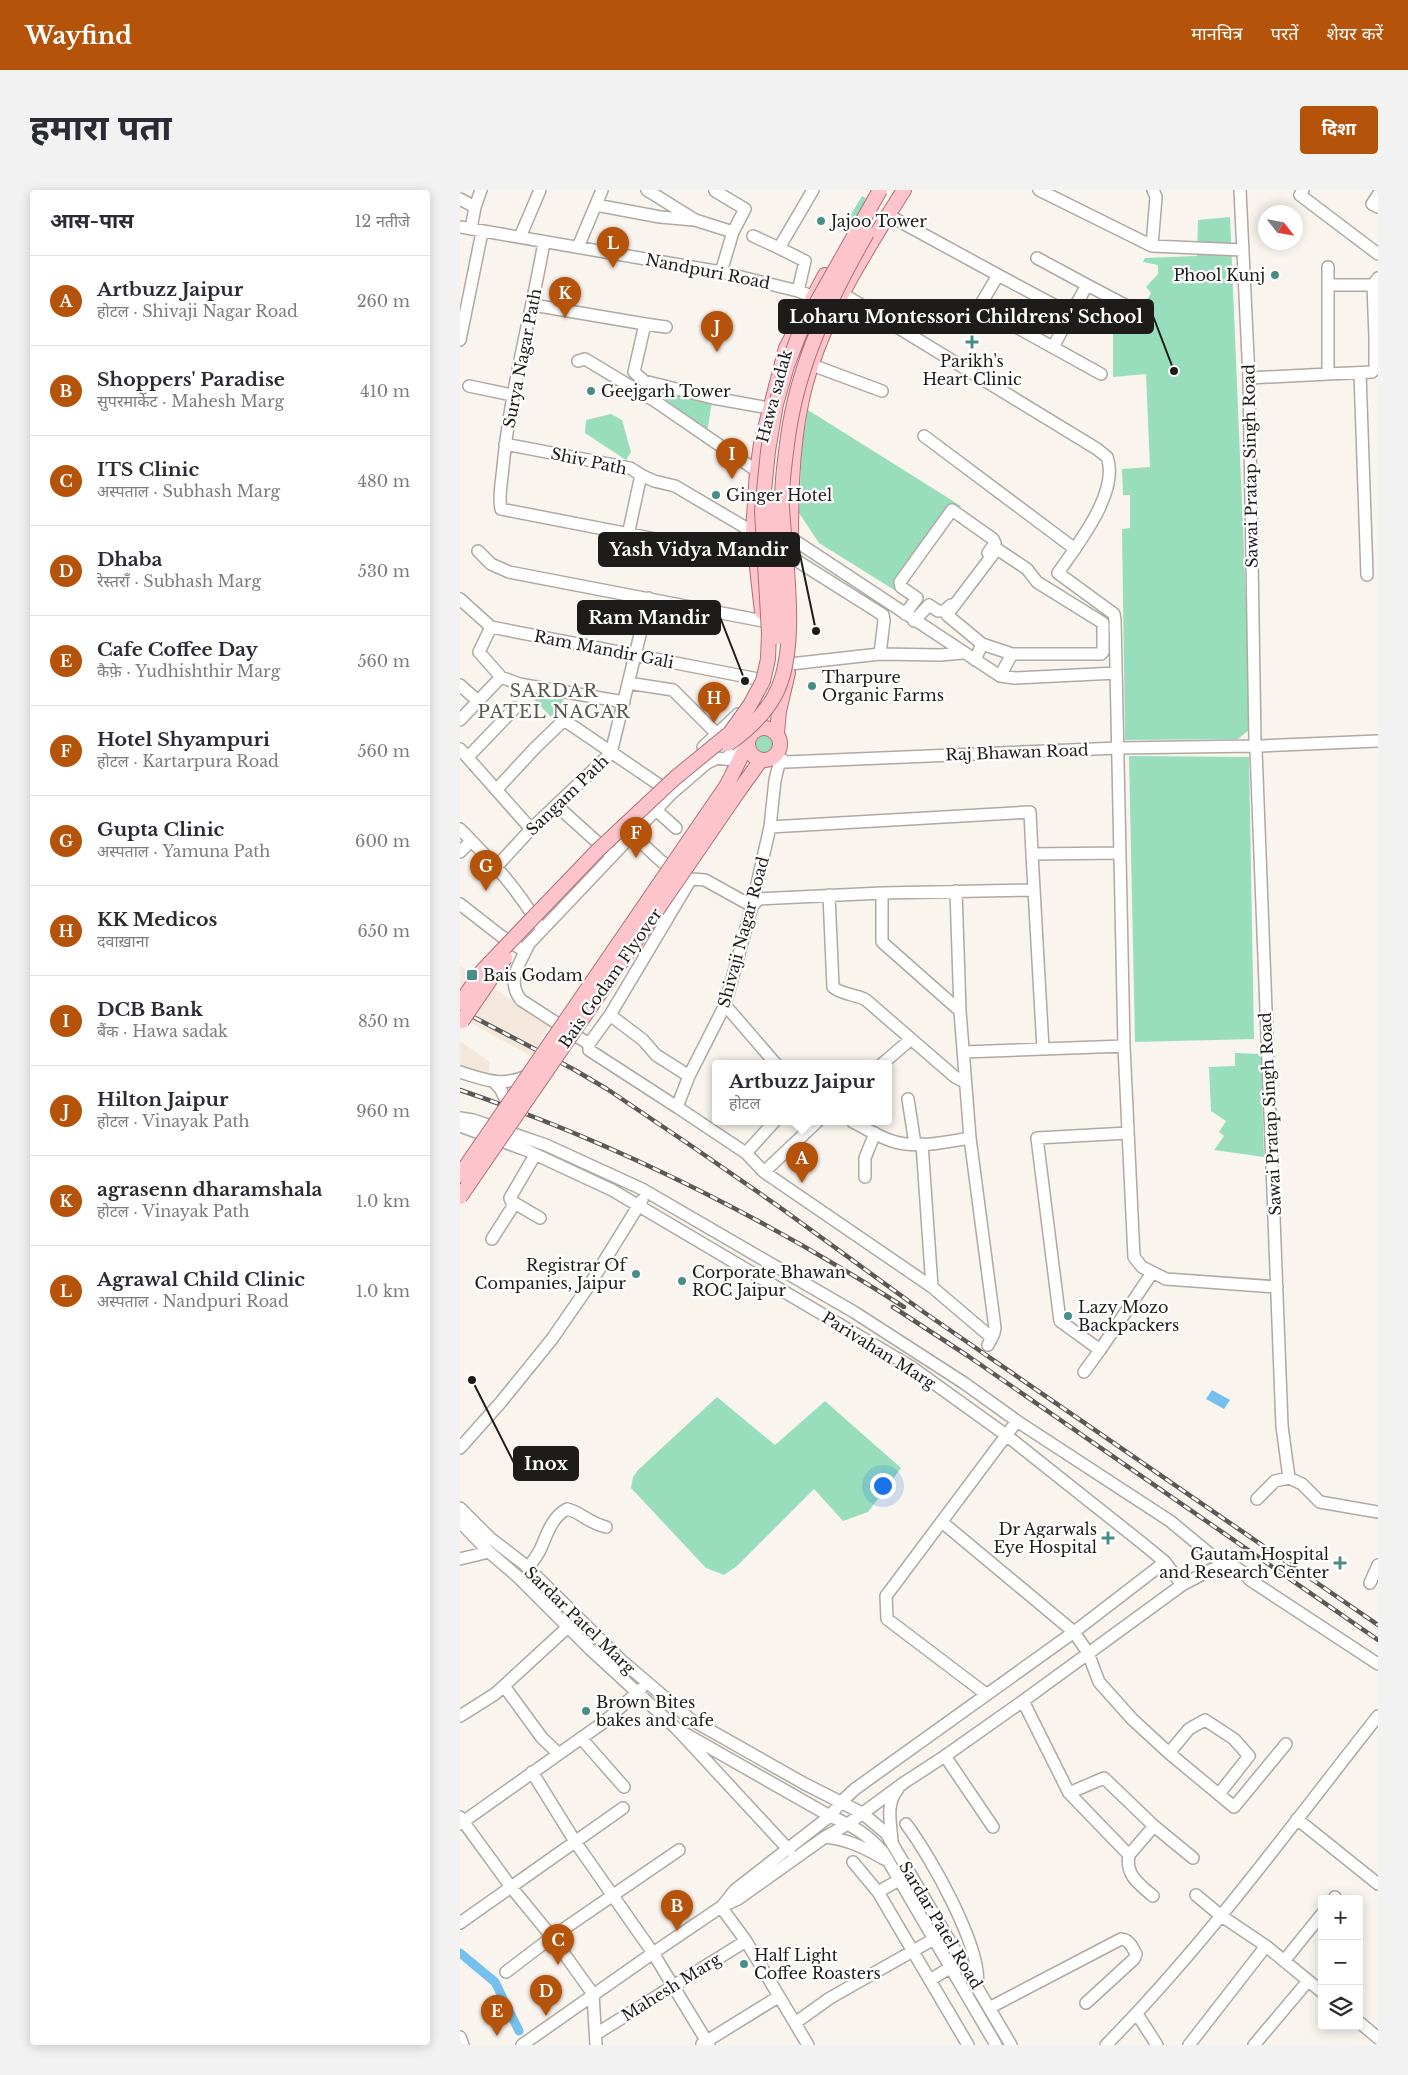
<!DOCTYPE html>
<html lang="hi">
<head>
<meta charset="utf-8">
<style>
	body { margin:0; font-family:"Libre Baskerville","Noto Sans Devanagari",serif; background:#f2f2f3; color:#2b2b33 }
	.controls { position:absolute; right:15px; bottom:15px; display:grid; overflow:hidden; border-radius:5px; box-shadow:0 2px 12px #0003 }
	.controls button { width:45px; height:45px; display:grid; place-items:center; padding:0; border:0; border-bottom:1px solid #e1e1e2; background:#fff; color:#2b2b33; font:25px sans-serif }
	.compass { position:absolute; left:798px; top:15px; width:45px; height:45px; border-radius:50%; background:#fff; box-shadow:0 2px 12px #0003; rotate:121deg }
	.you { position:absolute; left:422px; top:1295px; width:18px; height:18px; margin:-12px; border:4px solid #fff; border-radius:50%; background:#1a73e8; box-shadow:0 0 0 8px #1a73e833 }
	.badge { display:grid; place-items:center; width:32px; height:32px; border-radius:50%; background:#b45309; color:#fff; font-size:16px; font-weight:700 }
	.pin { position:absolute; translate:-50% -41px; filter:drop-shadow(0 1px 2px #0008) }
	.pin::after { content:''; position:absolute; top:26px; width:18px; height:15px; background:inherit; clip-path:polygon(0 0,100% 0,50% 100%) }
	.popup { position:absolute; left:252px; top:870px; width:180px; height:65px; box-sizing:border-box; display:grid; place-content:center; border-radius:5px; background:#fff; filter:drop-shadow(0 1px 4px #0005); font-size:16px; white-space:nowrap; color:#7c7c81 }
	.popup b { font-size:19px; color:#2b2b33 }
	.popup::after { content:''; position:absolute; left:50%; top:100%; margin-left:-10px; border:10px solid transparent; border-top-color:#fff }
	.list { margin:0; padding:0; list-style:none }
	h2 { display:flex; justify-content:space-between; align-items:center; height:65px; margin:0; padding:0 20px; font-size:21px }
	h2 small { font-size:16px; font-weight:400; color:#7c7c81 }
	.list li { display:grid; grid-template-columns:32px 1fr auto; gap:15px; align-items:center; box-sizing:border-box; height:90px; padding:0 20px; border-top:1px solid #e1e1e2 }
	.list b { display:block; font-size:19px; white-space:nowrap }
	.list p { margin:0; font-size:16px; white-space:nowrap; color:#7c7c81 }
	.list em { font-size:16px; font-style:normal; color:#7c7c81 }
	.icon { flex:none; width:28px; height:28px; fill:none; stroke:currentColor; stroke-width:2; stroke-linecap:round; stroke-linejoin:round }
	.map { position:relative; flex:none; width:918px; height:1855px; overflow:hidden; border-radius:5px }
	header { display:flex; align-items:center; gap:30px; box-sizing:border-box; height:70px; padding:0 25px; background:#b45309; color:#fff }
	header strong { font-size:24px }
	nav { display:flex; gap:28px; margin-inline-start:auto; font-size:18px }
	.intro { display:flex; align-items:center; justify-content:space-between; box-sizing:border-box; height:120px; padding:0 30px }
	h1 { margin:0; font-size:35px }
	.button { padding:12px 22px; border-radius:5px; background:#b45309; color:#fff; font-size:18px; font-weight:700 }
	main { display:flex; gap:30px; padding:0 30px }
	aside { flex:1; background:#fff; border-radius:5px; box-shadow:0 2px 12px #0003 }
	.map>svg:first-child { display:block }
</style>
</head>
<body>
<header>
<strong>Wayfind</strong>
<nav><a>मानचित्र</a><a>परतें</a><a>शेयर करें</a></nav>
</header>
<div class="intro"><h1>हमारा पता</h1><a class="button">दिशा</a></div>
<main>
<aside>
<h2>आस-पास<small>12 नतीजे</small></h2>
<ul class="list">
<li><span class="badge">A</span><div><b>Artbuzz Jaipur</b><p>होटल · Shivaji Nagar Road</p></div><em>260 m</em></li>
<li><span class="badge">B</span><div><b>Shoppers' Paradise</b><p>सुपरमार्केट · Mahesh Marg</p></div><em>410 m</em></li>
<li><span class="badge">C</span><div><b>ITS Clinic</b><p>अस्पताल · Subhash Marg</p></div><em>480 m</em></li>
<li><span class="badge">D</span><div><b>Dhaba</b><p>रेस्तराँ · Subhash Marg</p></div><em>530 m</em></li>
<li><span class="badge">E</span><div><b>Cafe Coffee Day</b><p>कैफ़े · Yudhishthir Marg</p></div><em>560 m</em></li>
<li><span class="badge">F</span><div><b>Hotel Shyampuri</b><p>होटल · Kartarpura Road</p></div><em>560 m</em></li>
<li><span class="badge">G</span><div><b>Gupta Clinic</b><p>अस्पताल · Yamuna Path</p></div><em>600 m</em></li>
<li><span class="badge">H</span><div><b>KK Medicos</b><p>दवाख़ाना</p></div><em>650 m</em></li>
<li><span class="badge">I</span><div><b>DCB Bank</b><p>बैंक · Hawa sadak</p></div><em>850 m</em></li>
<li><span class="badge">J</span><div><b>Hilton Jaipur</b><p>होटल · Vinayak Path</p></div><em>960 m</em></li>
<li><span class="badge">K</span><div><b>agrasenn dharamshala</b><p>होटल · Vinayak Path</p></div><em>1.0 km</em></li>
<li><span class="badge">L</span><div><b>Agrawal Child Clinic</b><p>अस्पताल · Nandpuri Road</p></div><em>1.0 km</em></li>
</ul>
</aside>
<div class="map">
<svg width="918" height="1855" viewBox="0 0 918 1855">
	<rect width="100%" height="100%" fill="#faf4ee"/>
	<path fill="#f4e8dc" d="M0,775l89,61 -18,30 -71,-39z
		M0,851l30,21 -1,10 -6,2 -23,-7z"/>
	<path fill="#98debc" d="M402,6l5,3 -13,22h-4l-1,-3z
		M770,27l21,503 -2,10 -11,9 -113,1 -3,-211 8,-1v-33h-7l-1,-26 28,-2 -4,-93 -33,3v-70l28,3 10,-17 -5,-6 12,-13v-9l-15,-3 2,-4 52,-2 1,-36z
		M186,196l66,15 -5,32z
		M348,220l153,96 -65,85 -77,-48 -20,-30 3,-69z
		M151,224l11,6 9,32 -5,8 -41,-27 1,-13z
		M80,502l24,4 -3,13 -10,8 -18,-19z
		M291 552a12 12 0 1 1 24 0a12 12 0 1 1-24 0Z
		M669,566l120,1 5,282 -119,3z
		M775,863l26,1 3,103 -50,-7 10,-14 -5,-4 7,-11 -15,-10 -2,-44 26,-1z
		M257,1207l58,48 50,-44 76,67 -33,44 -25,9 -29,-32 -77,77 -13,9 -18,-7 -75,-80 2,-11 5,-7z"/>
	<path fill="#75c0ee" d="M752,1200l18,10 -6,9 -18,-10z"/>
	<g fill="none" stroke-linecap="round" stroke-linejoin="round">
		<path stroke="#75c0ee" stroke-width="9" d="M0,1763l35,29 24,49"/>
		<g stroke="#aea9a3" stroke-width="14">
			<path id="minor" d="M187,0l48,30 38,12 -12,40
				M579,0l113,56
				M693,0l3,7 -4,49 91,4
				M780,0l9,188 6,364
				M843,0l-3,5 78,59
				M255,1l30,18 -12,23
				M918,5l-6,9 6,3
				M0,9l15,8
				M136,15l64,12 34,3
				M428,25l110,60
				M0,37l261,45 77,19 22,8
				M11,39l4,-22 6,-17
				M293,46l26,12
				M60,47l20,-47
				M84,52c-13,75 -34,149 -41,225 -1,13 -5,30 -2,42l242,47 12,-6
				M118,57l24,-57
				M577,68l50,27
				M868,77v107l44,-2 3,-3v-32l3,1
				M868,95h45
				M338,101l7,-30 -26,-13 34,-58
				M383,104l254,155 10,8c13,35 -30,88 -49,116l56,41 1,6 9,426
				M73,115l112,19 -11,48 10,9 69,17 56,10
				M185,134l21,3
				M915,147l-2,-52 5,-7
				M0,150l22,-108
				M593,157l18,-33
				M118,171l7,-2 70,42 102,70
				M352,175l70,26
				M900,183l7,202
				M641,184l-119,-66 -1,-4 17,-29 73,39 16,-29 40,21
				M789,188l79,-4
				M9,196l43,9
				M464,246l151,113
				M45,254l125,24 11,7 -13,60
				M181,285l13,6 21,5 78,46
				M331,348l209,138 15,2 101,-5
				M18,361l13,13 18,8 254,49
				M331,367l92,58 1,6 -4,33
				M0,409l31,28 267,52
				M445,424l12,-16 -16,-11 -1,-5 52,-72 41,29 2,4 -7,10
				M454,431l15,-16 9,6h6l7,-6
				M31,437l-12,25 22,25 18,7 105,18
				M522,454l30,10
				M515,470l7,-16 -35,-29 50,-66 30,20 10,13 66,41v29l-2,2h-89l-12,22
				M330,474l90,-10 60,1 23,-2
				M168,493l45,7 44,44v7
				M0,495l19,17
				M0,530l41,-43
				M801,556l117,-5
				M243,557l35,-33
				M0,559l71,80
				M796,560l26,676 7,52
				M315,565l11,7 332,-14 135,-2
				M8,567l47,-49
				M266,569l19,-23
				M37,599l38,-41 29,-28 107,73
				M96,615l51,46
				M196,620l20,18
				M310,637l260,-15 2,42
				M0,639c31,32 55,56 78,95
				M172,644l30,28 15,9
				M0,662l11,-11
				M37,676l34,-37 80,-76 38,-155
				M496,701l4,120 10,127 25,190 -1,5 -6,12
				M422,703v49l78,69
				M369,705l4,92c9,8 23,7 33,13l89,77 10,5
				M0,714l41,32 22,14 149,-157 35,-30 10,-5 23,3
				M68,756c-9,19 -22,35 -7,54l68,44
				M265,815l51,59
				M150,825l33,25 13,15 33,21
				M583,859l-11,-195 88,-1
				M504,862l160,-6 10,211 8,10 24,12 111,8
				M422,874l28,-24
				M0,882c26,8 40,15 67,4
				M35,893l5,5 8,16
				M448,909l7,45
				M217,917l-88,-57v-6l21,-29 81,-136 14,1 47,26 7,-7 123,-6 152,-3
				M0,928l13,2 73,25 96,44 212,123 110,71 53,38 153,100 52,43 3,5
				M357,932l-53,50 168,115 60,51
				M393,932c12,6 26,15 39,19 24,8 53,1 78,-3
				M0,936l66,24 86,40 298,176 96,69 136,108 23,19 17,23
				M668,943l-91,5 23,183 40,29 52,-77
				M462,954l10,143
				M286,963l28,-31
				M75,965l-25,43 1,3 29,17
				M304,982l-18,-19 -69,-46 12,-31 36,-71 27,-99 18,-79 5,-47 5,-20
				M405,987v-19l10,-25
				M32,1049l23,-36
				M624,1182l16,-22
				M0,1258l41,-46 51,-63 38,-55 52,-84
				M797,1309l18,-18 14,-3 13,6 18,18 58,10
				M0,1318l30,30 34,26 97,96 69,59 115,65 57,29 24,20 125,212
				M0,1332l29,30 29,25 72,72 87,80 112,121
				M482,1332l132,110 14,21 11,29 33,37 37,34 65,54 52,-63
				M0,1369l29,-7
				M68,1378c4,-6 10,-13 13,-20 6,-14 11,-31 26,-39 14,3 21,14 39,18
				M910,1393l8,-18
				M44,1496l38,52 17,16
				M526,1504l-99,-75 -1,-23 131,-175
				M563,1511l46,92 60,62 25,-29
				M0,1526l35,-22 74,-68
				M217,1539l153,87c23,10 36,17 53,36l113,193
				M121,1548l43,49
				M709,1563l20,-24 16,-9 29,19 15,17 -30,38
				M485,1566l48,71
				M72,1582l44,71 77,110 56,92
				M609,1603l35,-15 50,48 39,32
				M0,1627l51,70 41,50 41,57 3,51
				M837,1629l81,65
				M0,1634l144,-102 37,-33
				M446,1634c23,30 78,126 71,163
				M365,1647c22,2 40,11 59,22
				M432,1652c-1,-19 -7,-38 6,-53
				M669,1665c-4,20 10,29 24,41
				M393,1672l25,30 90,153
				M418,1702l21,-12
				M736,1705l24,20 46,31 56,46
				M874,1709l1,-2
				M263,1715l12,-15 95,-74 11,-14 14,-13 219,-157 91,-70
				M261,1717l25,34 62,104
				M0,1733l163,-115
				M824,1771l38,-47
				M46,1782l46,-35 127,-87
				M470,1790l26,-16
				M529,1818l132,-69c9,1 11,8 15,15l-2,5 -48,44
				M677,1824l20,31
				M899,1832l19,16
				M335,1833l35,-25 104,-59
				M136,1844l150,-93
				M0,1847l3,8
				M242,1854l76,-47
				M62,1855l131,-92 68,-46 17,-8 87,-62 23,-13 57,-42 40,-26 78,-55 159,-116 40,-21h8l14,9 6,7 128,84
				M646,1855c100,-101 184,-218 272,-329
				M729,1855l77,-99
				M794,1855l54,-64"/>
		</g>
		<g stroke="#ae7076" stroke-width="16">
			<path id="major" d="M344,155l11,-24
				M331,362c0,-49 0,-100 10,-148 15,-76 62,-149 103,-214
				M302,422l-9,-80 4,-61 4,-27 25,-96 39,-73
				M288 554a16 16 0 1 1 32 0a16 16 0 1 1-32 0Z
				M317,543l2,-22 9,-38
				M267,595l20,-40
				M278,602l23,-32"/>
		</g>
		<use href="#minor" stroke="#fff" stroke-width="11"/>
		<use href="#major" stroke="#fdc4cb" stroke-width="14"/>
		<g stroke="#5b5855" stroke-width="4.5">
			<path id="rail" d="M0,820l113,59 34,20 83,56 88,61 147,107 453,312
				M0,900c156,53 305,128 444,217
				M433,1117l75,49 410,284"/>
		</g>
		<use href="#rail" stroke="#fff" stroke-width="2.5" stroke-dasharray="8" stroke-linecap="butt"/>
		<g stroke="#ae7076" stroke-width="16" stroke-linecap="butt">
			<path id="major-bridge" d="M314,308l-1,15 5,124
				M268,554c17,-12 37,-30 47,-49 25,-45 10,-135 7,-187 -1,-23 3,-49 6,-71 10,-74 43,-141 79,-204
				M0,813l23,-33 114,-119 78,-73 55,-45 20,-28 13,-24 5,-22 1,-26 -7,-122 6,-60 8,-47 11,-38 13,-34 80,-142
				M2,831l43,-63
				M0,985l267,-390
				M0,1007l278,-405"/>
		</g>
		<use href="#major-bridge" stroke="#fdc4cb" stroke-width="14"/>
	</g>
	<g fill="#488e87" stroke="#fff" stroke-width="2">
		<circle cx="361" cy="31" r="5"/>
		<circle cx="815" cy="85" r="5"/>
		<path d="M509.5 144.5h5v5h5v5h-5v5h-5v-5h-5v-5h5z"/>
		<circle cx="131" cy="201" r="5"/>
		<circle cx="256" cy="305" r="5"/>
		<circle cx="352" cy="496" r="5"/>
		<rect x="6" y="779" width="12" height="12" rx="2.5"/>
		<circle cx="176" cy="1084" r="5"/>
		<circle cx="222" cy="1091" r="5"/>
		<circle cx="608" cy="1126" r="5"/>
		<path d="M645.5 1340.5h5v5h5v5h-5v5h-5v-5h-5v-5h5z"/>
		<path d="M877.5 1365.5h5v5h5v5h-5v5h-5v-5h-5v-5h5z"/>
		<circle cx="126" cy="1521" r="5"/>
		<circle cx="284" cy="1774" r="5"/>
	</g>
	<g text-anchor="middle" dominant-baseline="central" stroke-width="4.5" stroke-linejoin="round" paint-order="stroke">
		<g font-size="16" fill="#1e1c1a" stroke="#fff" text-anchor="start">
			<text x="371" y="31">Jajoo Tower</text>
			<text x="805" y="85" text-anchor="end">Phool Kunj</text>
			<text x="512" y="171" text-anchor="middle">Parikh's<tspan x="512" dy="18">Heart Clinic</tspan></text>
			<text x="141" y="201">Geejgarh Tower</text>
			<text x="266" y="305">Ginger Hotel</text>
			<text x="362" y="487">Tharpure<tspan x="362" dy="18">Organic Farms</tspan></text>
			<text x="23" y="785">Bais Godam</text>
			<text x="166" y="1075" text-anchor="end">Registrar Of<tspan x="166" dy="18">Companies, Jaipur</tspan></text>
			<text x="232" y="1082">Corporate Bhawan<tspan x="232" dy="18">ROC Jaipur</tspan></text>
			<text x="618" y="1117">Lazy Mozo<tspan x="618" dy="18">Backpackers</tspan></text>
			<text x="637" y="1339" text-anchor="end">Dr Agarwals<tspan x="637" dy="18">Eye Hospital</tspan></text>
			<text x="869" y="1364" text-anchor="end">Gautam Hospital<tspan x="869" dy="18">and Research Center</tspan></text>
			<text x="136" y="1512">Brown Bites<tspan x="136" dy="18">bakes and cafe</tspan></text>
			<text x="294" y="1765">Half Light<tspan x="294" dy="18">Coffee Roasters</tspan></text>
		</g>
		<g font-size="16" fill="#1e1c1a" stroke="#fff">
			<text transform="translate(248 81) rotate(11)">Nandpuri Road</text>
			<text transform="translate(62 168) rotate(-79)">Surya Nagar Path</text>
			<text transform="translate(314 206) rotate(-75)">Hawa sadak</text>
			<text transform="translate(129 271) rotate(12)">Shiv Path</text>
			<text transform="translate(790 276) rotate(-91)">Sawai Pratap Singh Road</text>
			<text transform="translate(144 459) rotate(11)">Ram Mandir Gali</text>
			<text transform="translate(557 562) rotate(-2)">Raj Bhawan Road</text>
			<text transform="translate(107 605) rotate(-44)">Sangam Path</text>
			<text transform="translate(283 742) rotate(-75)">Shivaji Nagar Road</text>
			<text transform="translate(150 788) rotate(-55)">Bais Godam Flyover</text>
			<text transform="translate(810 924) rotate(-93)">Sawai Pratap Singh Road</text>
			<text transform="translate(419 1160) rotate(32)">Parivahan Marg</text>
			<text transform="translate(120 1430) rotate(44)">Sardar Patel Marg</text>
			<text transform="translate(481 1735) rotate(59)">Sardar Patel Road</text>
			<text transform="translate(211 1797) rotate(-32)">Mahesh Marg</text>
		</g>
		<g font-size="18" letter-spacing="1" fill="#5b5651" stroke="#fff">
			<text x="94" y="501">SARDAR<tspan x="94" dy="21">PATEL NAGAR</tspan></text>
		</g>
	</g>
	<path fill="none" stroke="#1e1c1a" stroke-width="2" d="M714 181L693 126M356 441L339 360M285 491L260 427M12 1190L54 1273"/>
	<g fill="#1e1c1a" stroke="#fff" stroke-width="2">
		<circle cx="714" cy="181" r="5"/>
		<circle cx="356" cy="441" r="5"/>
		<circle cx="285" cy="491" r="5"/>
		<circle cx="12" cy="1190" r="5"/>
	</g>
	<g fill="#1e1c1a" stroke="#1e1c1a" stroke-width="2">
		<rect x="319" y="110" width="374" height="33" rx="5"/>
		<rect x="139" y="343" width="200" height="33" rx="5"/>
		<rect x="118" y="411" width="142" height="33" rx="5"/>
		<rect x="54" y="1257" width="64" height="33" rx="5"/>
	</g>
	<g font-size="18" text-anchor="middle" font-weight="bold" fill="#fff">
		<text x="506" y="133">Loharu Montessori Childrens' School</text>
		<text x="239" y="366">Yash Vidya Mandir</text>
		<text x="189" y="434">Ram Mandir</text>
		<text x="86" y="1280">Inox</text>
	</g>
</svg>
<div class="controls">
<button>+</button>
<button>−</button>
<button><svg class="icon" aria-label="layers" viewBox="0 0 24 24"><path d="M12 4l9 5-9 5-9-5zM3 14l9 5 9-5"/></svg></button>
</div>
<svg class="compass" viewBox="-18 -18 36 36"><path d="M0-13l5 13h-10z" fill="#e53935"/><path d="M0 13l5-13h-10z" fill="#7c7c81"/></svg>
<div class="you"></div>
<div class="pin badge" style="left:342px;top:993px">A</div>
<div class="popup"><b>Artbuzz Jaipur</b>होटल</div>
<div class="pin badge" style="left:217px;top:1741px">B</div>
<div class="pin badge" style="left:98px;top:1775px">C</div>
<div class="pin badge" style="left:86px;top:1826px">D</div>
<div class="pin badge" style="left:37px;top:1846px">E</div>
<div class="pin badge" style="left:176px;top:668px">F</div>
<div class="pin badge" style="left:26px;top:701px">G</div>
<div class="pin badge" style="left:254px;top:533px">H</div>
<div class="pin badge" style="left:272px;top:289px">I</div>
<div class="pin badge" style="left:257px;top:162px">J</div>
<div class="pin badge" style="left:105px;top:128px">K</div>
<div class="pin badge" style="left:153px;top:78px">L</div>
</div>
</main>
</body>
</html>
